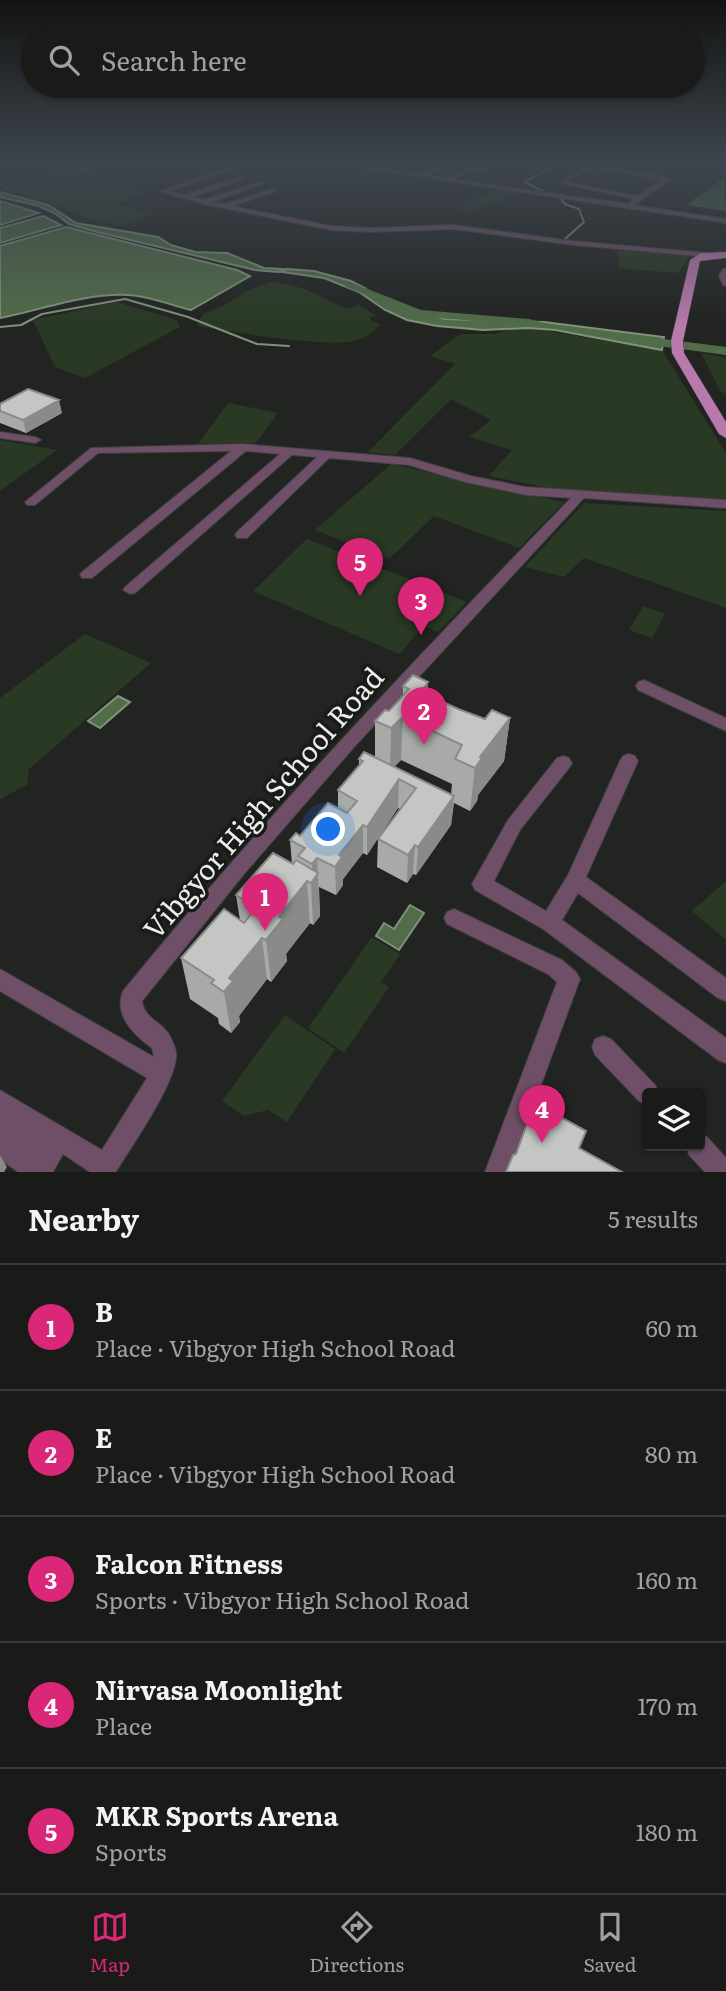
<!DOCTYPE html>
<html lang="en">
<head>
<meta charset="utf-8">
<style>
	body { margin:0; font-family:Literata,serif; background:#272826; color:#f1f3f6 }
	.controls { position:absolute; right:21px; bottom:21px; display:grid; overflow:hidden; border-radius:7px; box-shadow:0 2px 5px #0004 }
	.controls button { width:63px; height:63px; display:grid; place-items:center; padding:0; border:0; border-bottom:2px solid #383938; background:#1a1b19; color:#f1f3f6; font:35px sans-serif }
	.you { position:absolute; left:329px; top:830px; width:24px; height:24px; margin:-18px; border:5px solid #fff; border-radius:50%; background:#1a73e8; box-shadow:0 0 0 10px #1a73e833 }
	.badge { display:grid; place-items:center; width:46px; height:46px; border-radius:50%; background:#db2777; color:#fff; font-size:23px; font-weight:700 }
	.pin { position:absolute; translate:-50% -58px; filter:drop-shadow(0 2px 4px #0008) }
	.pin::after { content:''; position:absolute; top:37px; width:24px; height:21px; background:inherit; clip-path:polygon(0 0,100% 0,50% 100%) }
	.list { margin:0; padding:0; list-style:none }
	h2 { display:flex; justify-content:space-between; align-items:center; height:91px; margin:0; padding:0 28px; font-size:30px }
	h2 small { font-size:23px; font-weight:400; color:#9fa1a2 }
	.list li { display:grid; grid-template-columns:46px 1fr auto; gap:21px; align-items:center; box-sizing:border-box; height:126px; padding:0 28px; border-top:2px solid #383938 }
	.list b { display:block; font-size:26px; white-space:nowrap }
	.list p { margin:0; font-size:23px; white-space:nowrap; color:#9fa1a2 }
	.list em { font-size:23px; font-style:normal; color:#9fa1a2 }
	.icon { flex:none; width:38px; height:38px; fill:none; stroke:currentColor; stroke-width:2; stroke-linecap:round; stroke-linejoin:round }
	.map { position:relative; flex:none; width:726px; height:1172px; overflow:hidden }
	.search { position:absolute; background:#1a1b19; box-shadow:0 2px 5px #0004; left:21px; right:21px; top:21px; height:77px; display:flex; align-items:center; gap:18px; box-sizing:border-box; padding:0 24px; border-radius:38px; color:#9fa1a2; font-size:26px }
	.sheet { height:721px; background:#1a1b19 }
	nav { display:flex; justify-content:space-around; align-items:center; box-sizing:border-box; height:98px; border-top:2px solid #383938; background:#1a1b19; font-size:19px; color:#9fa1a2 }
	nav a { display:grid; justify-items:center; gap:4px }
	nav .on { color:#db2777 }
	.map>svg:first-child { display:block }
</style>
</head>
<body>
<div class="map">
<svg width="726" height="1172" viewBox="0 0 726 1172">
	<rect width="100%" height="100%" fill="#222421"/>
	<path fill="#293924" d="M74,169l15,3 -8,3 67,17 -30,12 35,9 -34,13 -37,-9 -31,-14 -51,-14v-10l16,5z
		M499,189l21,3 -49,21 -19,-4z
		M617,250l75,4 -14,19 -59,-5z
		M270,282c28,0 53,16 77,27l11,-4 19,11 -7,1v3l11,5c-7,5 -15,12 -23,15 -26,9 -130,-9 -161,-14l6,-12 20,-8 22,-14z
		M116,302l61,18 3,7 -95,51 -30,-11 -22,-47z
		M528,328l134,22 64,103v46l-153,-6 -84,-17 23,-26 -43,-13 22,-17 -40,-21 -56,56 -27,-3 87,-88 -25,-8 30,-22h37l8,-4z
		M701,353l25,5v36l-6,-3z
		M228,403l50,10 -22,30 -58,1z
		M0,440l57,10 -57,41z
		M391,464l173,38 -45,46 -85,-32 -45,43 -74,-29z
		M584,503l142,8v97l-142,-50 -20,19 -39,-10z
		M307,539l160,63 -29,30 -14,-6 -25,28 -146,-63z
		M643,606l22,8 -13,24 -23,-8z
		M85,634l66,29 -122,106 -2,16 -27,14v-101z
		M726,881v59l-34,-29z
		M372,937l28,17 -19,28 8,5 -45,66 -36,-25z
		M285,1015l50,34 -48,73 -19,-12 -24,6 -22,-15z"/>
	<path fill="#496442" d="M724,178l2,33 -40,-6z"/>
	<path fill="#516c49" stroke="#80937a" stroke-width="2" d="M0,192l48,13 28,18 82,14 13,8 24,7 32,1 37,15 19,1 -5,3 -23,-2 -162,-39 -24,-7 -13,-10 -17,-8 -39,-9z
		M0,201l39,12 -39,12z
		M43,216l18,9 -61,18v-15z
		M66,227l171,43 13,6 -59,34c-21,-5 -42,-14 -63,-15 -44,-2 -86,15 -128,23v-72z
		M287,269l27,2 37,10 14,7 11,9 69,22 99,3 120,15 -2,13 -107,-20 -27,-2 -45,2 -46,-4 -30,-6 -22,-10 -26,-18 -35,-14 -42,-6z
		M118,696l12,6 -30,26 -12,-7z
		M410,905l14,8 -25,37 -23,-14 8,-13 10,6z"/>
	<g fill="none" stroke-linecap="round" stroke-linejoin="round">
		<path stroke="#80937a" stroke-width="2" d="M544,192l-19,-10 27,-15 20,-5
			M560,198l5,6 14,5 5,13 -19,17 5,3
			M0,327l21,-2 21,-11 83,-15 63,18 69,27 32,2"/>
		<path fill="#516c49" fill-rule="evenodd" d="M350,282l71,28 108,9 20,5 -6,3 -124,-11 -73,-29 -1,-2z
			M640,336l86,11v8l-90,-12v-6z"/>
		<g stroke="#3e403d" stroke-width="2">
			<path id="minor" d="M50,162h10l33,9 -3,2z
				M246,162h9l-85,29 15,4 57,-19 2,3 -51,18 11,3 57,-19 2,3 -51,18 12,2 51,-16 2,3 -44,15 98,20 40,2 82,-3 120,16 136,12 4,2 -4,2 -136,-12 -120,-16 -82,3 -40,-2 -128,-26 -43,-13z
				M321,162h14l86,12 26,-12h8l-26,13 20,3v-2c17,-7 35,-14 52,-14l-23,12 -5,-1 4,-3 -25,9 176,25 6,-5 -76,-16 29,-17 10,-2 73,14v2l-36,25 92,14v4zM597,168l65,12 -24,16 -71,-14 24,-13z
				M639,162h13l1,1 -3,2z
				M723,269h3v17l-3,-1 -4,-9z
				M0,432l35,5 6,3 -6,3 -35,-5z
				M243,444l167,14 61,18 55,11 200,13v8l-142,-10 -229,248 -111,128 -102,127c3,18 17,19 26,32 3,4 5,10 7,15 10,24 -45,100 -59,124h-26l-27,-18 -10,18h-35l-18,-13v-69l102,60 45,-72 -147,-87v-22l154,88 -2,-9c-18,-13 -39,-33 -29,-57 141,-173 294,-334 448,-493l-45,-3 -61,-13 -56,-17 -80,-7 -82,80h-10l-2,-3 2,-3 80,-75 -25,-2 -157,138 -5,1 -7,-4 2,-3 155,-133 -34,-3 -154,127h-10l-2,-3 2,-3 149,-121 -133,2 -63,52h-8l-2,-3 66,-54z
				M644,680l82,38v13l-88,-41 -2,-4 2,-4z
				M629,754l6,2 3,5 -52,116 140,101v23l-8,-3 -140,-105 -16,27 164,118v25l-8,-3 -175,-131 -68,-39 -3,-6 36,-64 49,-62 6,-2 6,2 3,5 -3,5 -49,62 -26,51 52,30 22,-36 52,-114 3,-5z
				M454,909l108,51 14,12 4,7 -71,193h-24l72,-190 -9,-8 -101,-50 -3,-6 3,-6z
				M603,1036l8,3 44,46 4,8h-12v12l-8,-4 -44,-46 -3,-8 3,-8z
				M700,1135l7,2 19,21v14h-21l-16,-17 -3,-9h14z"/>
		</g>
		<g stroke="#3e403d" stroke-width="1">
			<path id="major" d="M726,252v6l-26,3 -17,80 1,12 42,69v16l-7,-4 -47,-81 -1,-12 19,-81 11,-7z"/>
		</g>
		<use href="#minor" fill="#6e4f67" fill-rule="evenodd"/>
		<use href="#major" fill="#b879ac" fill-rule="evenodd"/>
	</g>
	<path fill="#a8aaa7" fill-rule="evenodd" d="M0,404l62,9 -36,20 -26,-10z
		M403,686l24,8 31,15 27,10 25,-1 -6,43 -26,34 -1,6 -7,10 -16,-8 -3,22 -35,50 -3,-1 -6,9 -30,-16 1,-28 22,-30 -2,-1 -31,47 -4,-2 -20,26v6l-7,10 -17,-8 1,29 -7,9 -3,-2 -15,19 -9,12 1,7 -16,21 -4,-3 -28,37 1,6 -9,11 -12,-9 -1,-6 -28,-19 -9,-41 59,-38 -4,-25 56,-31 -2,-24 10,-4 38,-28v-18l21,-25v-6l16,-1v-37l14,-10 14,-15zM401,760l51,24 -1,11 -57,-28z"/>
	<path fill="#888b88" d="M59,400l3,13 -36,20 -3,-13z
		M428,682l-2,42 -4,-32z
		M403,717l-2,43 -11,11 1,-43z
		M510,718l-6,43 -26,34 -1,6 -7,10 5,-43 5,-11z
		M399,779l-1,29 -31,47v-28z
		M454,796l-3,29 -35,50 2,-28z
		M363,825v28l-20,26v6l-7,10 -1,-28 4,-12z
		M415,845l-2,29 -6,9 1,-28z
		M317,858l3,58 -7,9 -2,-42 1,-2v-17z
		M307,881l3,42 -24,31 1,7 -16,21 -5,-42 13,-23z
		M262,938l5,41 -28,37 1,6 -9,11 -7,-41 5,-14z
		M0,1155l7,12 -3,5h-4z"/>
	<path fill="#c3c6c2" stroke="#888b88" stroke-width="2" d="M28,389l31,11 -36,20 -23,-9v-7z
		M413,675l15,7 -6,10 36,17 27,10 7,-9 18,8 -30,39 2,1 -7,10 -20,-9 7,-14 -59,-28 -12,11 -16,-7 10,-11 4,1 20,-22 -6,-3z
		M364,752l90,44 -36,51 -3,-2 -7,10 -30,-16 38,-51 -17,-9 -32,48 -4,-2 -24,30 3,2 -7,10 -18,-9 -5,6 -14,-8 7,-8 -15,-8 6,-7 4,3 28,-33 19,10 10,-12 -19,-11 25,-29 -4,-2z
		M273,853l20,11 3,-4 22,13 -7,10 -4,-2 -15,19 -13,17 4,2 -17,21 -4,-2 -33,40 4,3 -9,11 -13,-9 3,-3 -33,-22 43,-49 20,14 12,-15 -20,-13z
		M539,1091l21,12 -5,11 31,17 -7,17 43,24h-116l7,-17 3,-1z"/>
	<linearGradient id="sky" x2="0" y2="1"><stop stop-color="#131412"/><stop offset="0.5" stop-color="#3e454e"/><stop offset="1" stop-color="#3e454e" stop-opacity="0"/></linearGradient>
	<rect width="726" height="326" fill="url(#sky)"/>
	<g text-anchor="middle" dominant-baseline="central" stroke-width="7" stroke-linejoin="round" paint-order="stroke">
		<g font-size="28" fill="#edeeec" stroke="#181b18">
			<text transform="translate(262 802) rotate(-49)">Vibgyor High School Road</text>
		</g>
	</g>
</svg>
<div class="controls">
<button><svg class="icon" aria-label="layers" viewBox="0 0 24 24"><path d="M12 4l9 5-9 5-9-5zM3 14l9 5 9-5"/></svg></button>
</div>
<div class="you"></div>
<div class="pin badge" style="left:265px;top:931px">1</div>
<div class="pin badge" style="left:424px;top:745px">2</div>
<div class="pin badge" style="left:421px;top:635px">3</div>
<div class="pin badge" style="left:542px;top:1143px">4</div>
<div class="pin badge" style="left:360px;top:596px">5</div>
<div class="search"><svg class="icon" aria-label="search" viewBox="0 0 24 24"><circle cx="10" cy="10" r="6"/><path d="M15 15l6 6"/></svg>Search here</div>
</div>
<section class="sheet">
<h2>Nearby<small>5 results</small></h2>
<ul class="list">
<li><span class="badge">1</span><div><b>B</b><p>Place · Vibgyor High School Road</p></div><em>60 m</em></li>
<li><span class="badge">2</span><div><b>E</b><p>Place · Vibgyor High School Road</p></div><em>80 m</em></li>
<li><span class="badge">3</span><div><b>Falcon Fitness</b><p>Sports · Vibgyor High School Road</p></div><em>160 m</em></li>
<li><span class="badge">4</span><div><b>Nirvasa Moonlight</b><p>Place</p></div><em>170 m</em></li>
<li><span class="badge">5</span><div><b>MKR Sports Arena</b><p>Sports</p></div><em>180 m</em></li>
</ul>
</section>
<nav>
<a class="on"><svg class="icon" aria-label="map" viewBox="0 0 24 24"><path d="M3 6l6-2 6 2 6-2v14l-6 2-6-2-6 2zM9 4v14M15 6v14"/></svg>Map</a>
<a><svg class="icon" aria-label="directions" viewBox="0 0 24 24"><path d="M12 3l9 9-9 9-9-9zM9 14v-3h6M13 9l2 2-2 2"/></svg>Directions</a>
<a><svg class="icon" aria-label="saved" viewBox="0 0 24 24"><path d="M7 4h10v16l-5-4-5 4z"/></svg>Saved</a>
</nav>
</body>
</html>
